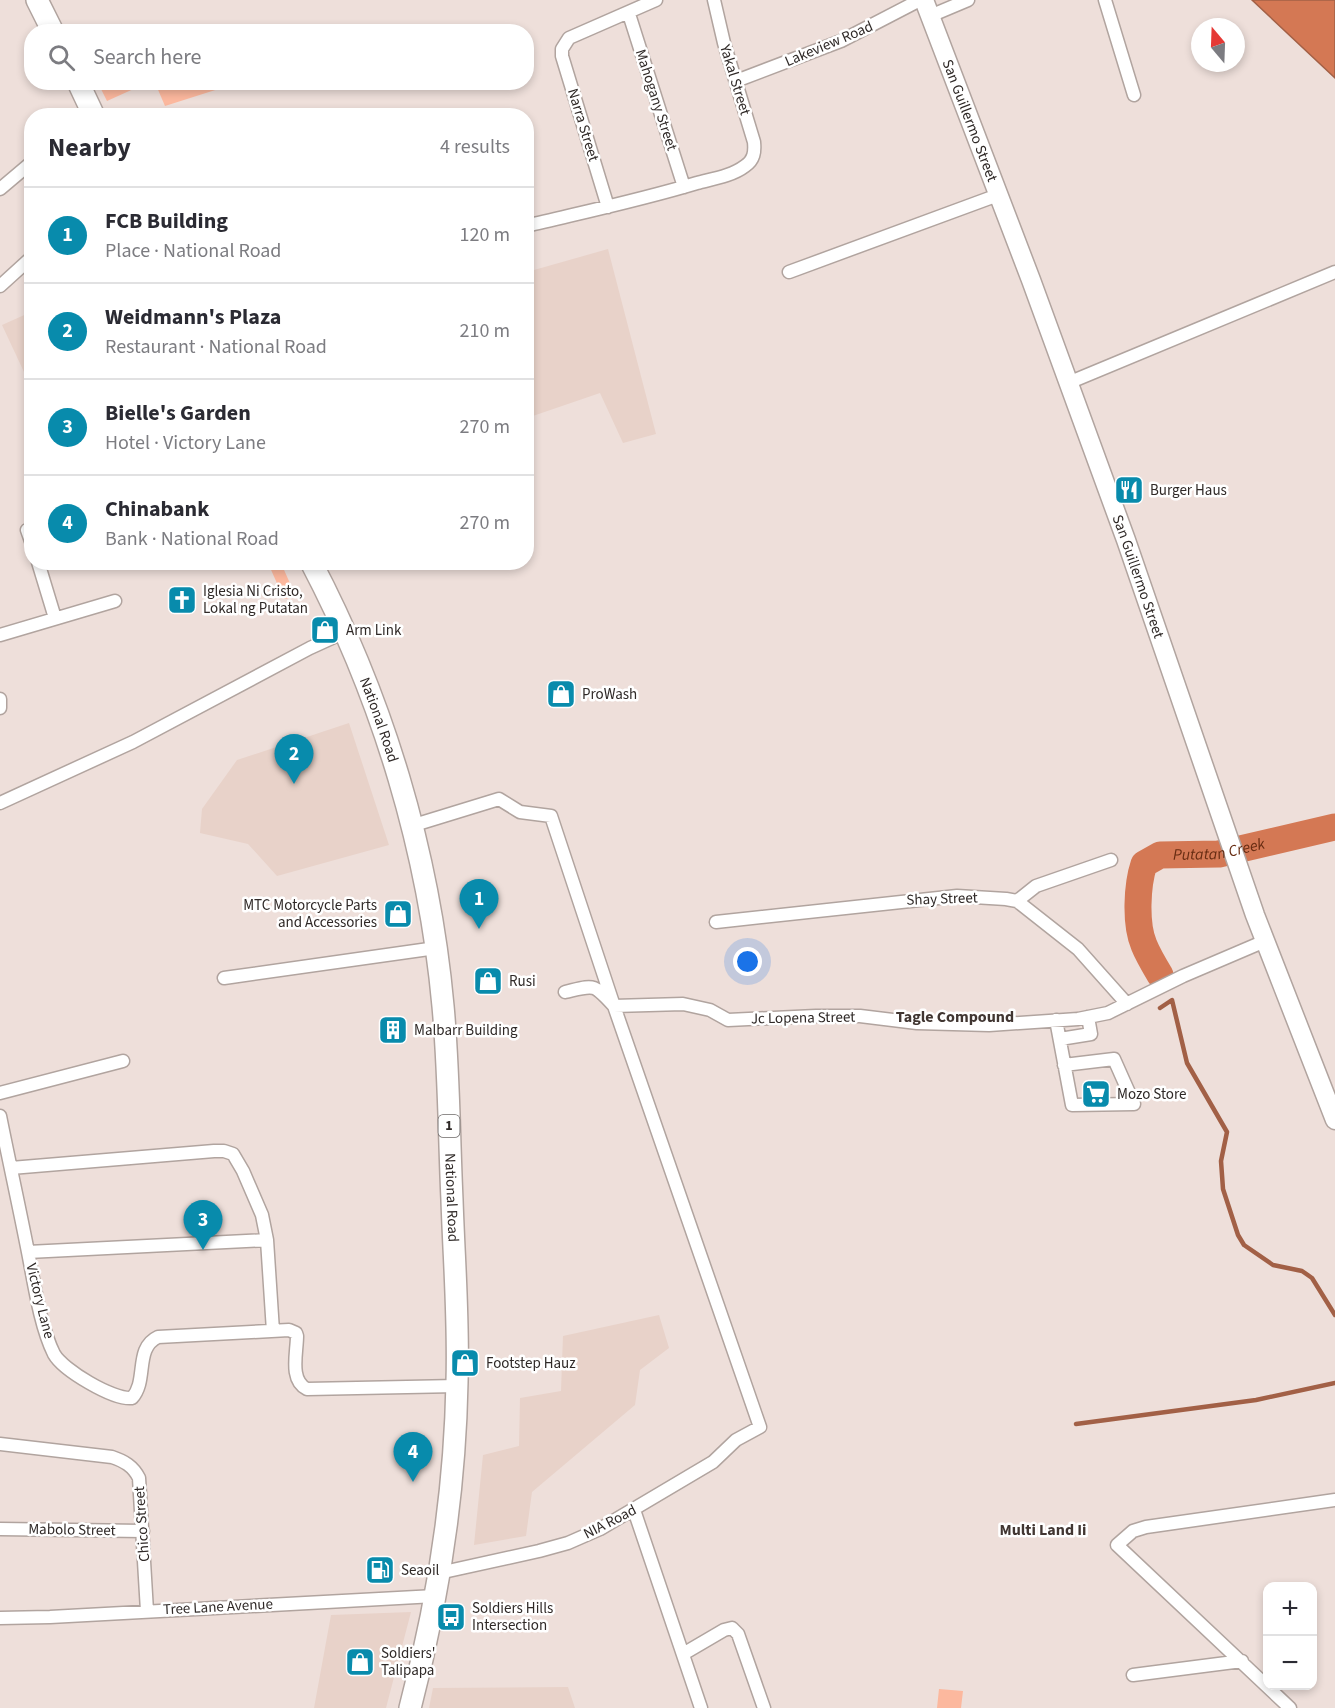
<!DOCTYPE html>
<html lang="en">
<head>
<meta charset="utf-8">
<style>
	body { margin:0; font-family:"Source Sans 3",sans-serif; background:#f7f7f7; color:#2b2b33 }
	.controls { position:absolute; right:18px; bottom:18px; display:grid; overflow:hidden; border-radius:12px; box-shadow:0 3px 9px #0003 }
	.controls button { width:54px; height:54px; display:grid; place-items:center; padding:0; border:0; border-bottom:2px solid #e1e1e2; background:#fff; color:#2b2b33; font:30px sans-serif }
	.compass { position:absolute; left:1191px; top:18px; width:54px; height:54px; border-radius:50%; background:#fff; box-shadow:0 3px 9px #0003; rotate:341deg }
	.you { position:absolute; left:748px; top:962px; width:21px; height:21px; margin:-15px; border:4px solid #fff; border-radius:50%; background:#1a73e8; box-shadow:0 0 0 9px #1a73e833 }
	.badge { display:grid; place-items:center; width:39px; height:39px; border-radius:50%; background:#088bac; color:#fff; font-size:20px; font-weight:700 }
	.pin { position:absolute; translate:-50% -50px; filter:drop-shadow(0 2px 3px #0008) }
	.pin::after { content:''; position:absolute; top:32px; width:21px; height:18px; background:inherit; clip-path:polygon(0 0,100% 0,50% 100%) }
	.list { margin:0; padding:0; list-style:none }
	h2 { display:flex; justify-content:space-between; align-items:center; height:78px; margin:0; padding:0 24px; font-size:26px }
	h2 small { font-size:20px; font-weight:400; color:#7c7c81 }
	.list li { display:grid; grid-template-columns:39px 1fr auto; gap:18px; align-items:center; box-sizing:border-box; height:96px; padding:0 24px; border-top:2px solid #e1e1e2 }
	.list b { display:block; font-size:22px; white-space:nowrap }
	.list p { margin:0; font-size:20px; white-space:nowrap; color:#7c7c81 }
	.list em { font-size:20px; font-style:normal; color:#7c7c81 }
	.icon { flex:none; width:33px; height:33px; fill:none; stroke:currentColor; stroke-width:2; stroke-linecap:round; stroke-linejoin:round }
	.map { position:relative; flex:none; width:1335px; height:1708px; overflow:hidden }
	.search { position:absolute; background:#fff; box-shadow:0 3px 9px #0003; left:24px; top:24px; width:510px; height:66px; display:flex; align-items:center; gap:15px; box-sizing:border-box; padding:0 21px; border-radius:24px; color:#7c7c81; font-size:22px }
	.panel { position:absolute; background:#fff; box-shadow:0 3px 9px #0003; left:24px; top:108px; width:510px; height:462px; border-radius:24px }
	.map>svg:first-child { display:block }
</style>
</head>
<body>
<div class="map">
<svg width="1335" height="1708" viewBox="0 0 1335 1708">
	<rect width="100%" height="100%" fill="#eedfda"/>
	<path fill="#e8d2c9" d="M608,249l48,185 -33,9 -23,-50 -73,25v-146z
		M31,312v75l-29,-62z
		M349,723l40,122 -112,31 -29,-32 -48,-11 2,-24 35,-49z
		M659,1315l10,33 -29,22 -5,35 -103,87 -6,44 -52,9 9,-90 36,-9 1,-48 41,-7 2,-55z
		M411,1612l-25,96h-72l17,-93z
		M568,1687l7,21h-146l4,-20z"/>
	<path fill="#fcb89e" d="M149,82l-42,19 -9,-18v-1z
		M164,82h66l1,3 -66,21 -9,-21z
		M268,563h13l15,34 -12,2z
		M939,1689l24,2 -2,17h-24z"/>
	<path fill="#d47854" stroke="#a26046" stroke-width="1.5" d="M1252,0h83v78z"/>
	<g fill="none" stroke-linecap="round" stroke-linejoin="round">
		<path stroke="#a26046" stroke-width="4.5" d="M1160,1008l12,-8 15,63 40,69 -6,29 2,28 15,46 6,10 29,20 29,6 10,7 23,37
			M1076,1424l180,-24 79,-17"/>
		<path stroke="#d47854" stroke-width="27" id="s1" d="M1160,975c-6,-10 -12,-20 -16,-30 -9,-21 -7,-60 0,-81l16,-9 59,-1 116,-27"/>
		<g stroke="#b1a49f" stroke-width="15">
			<path id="minor" d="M1105,0l29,95
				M629,14l55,173
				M930,16l38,-16
				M736,81l105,-40 79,-41
				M0,189l32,-27
				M608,207l-46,-151v-7l7,-11 87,-38
				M526,226c58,-14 115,-26 171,-43 15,-4 35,-7 48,-17 9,-6 10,-14 9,-24l-30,-99 -10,-43
				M789,272l209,-77
				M0,286l32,-29
				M1068,383l267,-111
				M27,530l5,14
				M38,562l17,56
				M0,635l115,-34
				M0,699v9
				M0,803l133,-61 177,-94 35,-16
				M411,826l88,-27 21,13 31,4 63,190 146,421 -24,13 -23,22 -113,67 -32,14 -29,8 -100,22
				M1017,901l19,-15 75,-26
				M716,922l241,-26 49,3 11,2 61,48 49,55
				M224,978l212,-30
				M565,992c30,-7 28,-9 49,14l69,-2 27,6 18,10 88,-4h44l57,7 72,2 89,-6 30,-6 75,-37 82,-35
				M1056,1020l16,85 62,-1 -20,-45 -50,6
				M1060,1039l31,-5 -3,-17
				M0,1093l123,-32
				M0,1116c9,45 19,90 28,136 6,30 12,74 26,102 9,16 59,46 78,44 16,-17 2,-50 26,-61l131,-7 7,3 1,3c0,17 -8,44 10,53l150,-3
				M11,1168l203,-17h10l9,3 10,17 19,44 5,25 6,91
				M28,1252l239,-12
				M0,1444l112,13c12,4 21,9 27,21l8,133
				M634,1510l67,198
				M0,1529l143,2
				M0,1618l50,-1 385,-21
				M683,1654l41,-24 8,-2 6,6 26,74
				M1133,1675l109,-14
				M1290,1708l-173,-163 16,-14 13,-4 189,-27"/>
		</g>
		<g stroke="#b1a49f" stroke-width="21">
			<g id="secondary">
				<path id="s2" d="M924,0l107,280 95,260 129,375 80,205"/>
			</g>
		</g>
		<g stroke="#b1a49f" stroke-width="24">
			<g id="trunk">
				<path d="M37,0l16,32"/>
				<path d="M78,82l16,34"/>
				<path id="s3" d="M311,562c72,137 118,290 132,444 6,64 6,129 9,194 2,61 7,121 5,182 -2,110 -19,220 -47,326"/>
			</g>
		</g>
		<use href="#minor" stroke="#fff" stroke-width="12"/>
		<use href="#secondary" stroke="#fff" stroke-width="18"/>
		<use href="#trunk" stroke="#fff" stroke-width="21"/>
	</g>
	<defs>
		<g id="restaurant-square" transform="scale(1.5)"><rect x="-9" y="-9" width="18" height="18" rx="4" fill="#088bac" stroke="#fff"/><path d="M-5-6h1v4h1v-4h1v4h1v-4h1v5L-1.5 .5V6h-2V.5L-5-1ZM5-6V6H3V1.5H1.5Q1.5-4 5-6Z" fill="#fff"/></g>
		<g id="church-square" transform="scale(1.5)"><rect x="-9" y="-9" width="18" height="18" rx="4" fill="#088bac" stroke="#fff"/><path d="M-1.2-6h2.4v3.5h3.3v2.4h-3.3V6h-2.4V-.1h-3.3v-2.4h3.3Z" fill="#fff"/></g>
		<g id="shop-square" transform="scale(1.5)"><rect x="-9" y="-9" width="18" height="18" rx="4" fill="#088bac" stroke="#fff"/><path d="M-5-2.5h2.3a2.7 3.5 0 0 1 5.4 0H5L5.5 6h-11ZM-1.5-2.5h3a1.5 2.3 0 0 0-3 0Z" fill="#fff"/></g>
		<g id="building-square" transform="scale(1.5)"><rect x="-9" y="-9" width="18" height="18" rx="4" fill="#088bac" stroke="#fff"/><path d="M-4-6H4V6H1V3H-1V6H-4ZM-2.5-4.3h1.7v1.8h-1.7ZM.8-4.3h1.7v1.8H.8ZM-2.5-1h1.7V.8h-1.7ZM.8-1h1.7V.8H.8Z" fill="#fff"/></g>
		<g id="supermarket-square" transform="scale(1.5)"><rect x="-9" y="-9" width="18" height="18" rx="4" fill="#088bac" stroke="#fff"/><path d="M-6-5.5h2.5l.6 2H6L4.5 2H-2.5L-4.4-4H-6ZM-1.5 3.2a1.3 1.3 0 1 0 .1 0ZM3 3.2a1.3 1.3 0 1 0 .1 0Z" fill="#fff"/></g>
		<g id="fuel-square" transform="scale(1.5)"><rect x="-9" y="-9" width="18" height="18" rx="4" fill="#088bac" stroke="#fff"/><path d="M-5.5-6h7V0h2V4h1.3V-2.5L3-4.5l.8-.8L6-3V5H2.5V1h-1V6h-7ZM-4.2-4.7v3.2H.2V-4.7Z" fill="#fff"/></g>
		<g id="bus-square" transform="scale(1.5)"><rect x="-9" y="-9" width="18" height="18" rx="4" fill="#088bac" stroke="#fff"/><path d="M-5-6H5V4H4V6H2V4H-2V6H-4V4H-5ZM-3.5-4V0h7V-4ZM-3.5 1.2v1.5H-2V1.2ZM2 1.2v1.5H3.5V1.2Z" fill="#fff"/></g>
	</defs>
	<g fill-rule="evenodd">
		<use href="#restaurant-square" x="1129" y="490"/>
		<use href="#church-square" x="182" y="600"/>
		<use href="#shop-square" x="325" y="630"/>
		<use href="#shop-square" x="561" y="694"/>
		<use href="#shop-square" x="398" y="914"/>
		<use href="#shop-square" x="488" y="981"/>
		<use href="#building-square" x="393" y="1030"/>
		<use href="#supermarket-square" x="1096" y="1094"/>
		<use href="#shop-square" x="465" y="1363"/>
		<use href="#fuel-square" x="380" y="1570"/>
		<use href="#bus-square" x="451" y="1617"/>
		<use href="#shop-square" x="360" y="1662"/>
	</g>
	<g text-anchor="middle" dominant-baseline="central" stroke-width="5" stroke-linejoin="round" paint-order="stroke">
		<rect fill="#fff" stroke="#6d6968" stroke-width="1.5" x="438.5" y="1115" width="21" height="22" rx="4.5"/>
		<g font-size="14" font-weight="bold" fill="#2f2927">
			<text x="449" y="1126">1</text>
		</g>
		<g font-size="15" fill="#2f2927" stroke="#fff">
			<text transform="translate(829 44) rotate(-23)">Lakeview Road</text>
			<text transform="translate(735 80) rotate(73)">Yakal Street</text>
			<text transform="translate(656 100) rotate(72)">Mahogany Street</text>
			<text stroke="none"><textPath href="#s2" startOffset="129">San Guillermo Street</textPath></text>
			<text transform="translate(583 125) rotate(73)">Narra Street</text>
			<text stroke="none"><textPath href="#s2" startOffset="615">San Guillermo Street</textPath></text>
			<text stroke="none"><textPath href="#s3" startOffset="172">National Road</textPath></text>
			<text transform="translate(942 899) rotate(-2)">Shay Street</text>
			<text transform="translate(803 1018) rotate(-1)">Jc Lopena Street</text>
			<text stroke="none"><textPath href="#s3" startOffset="658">National Road</textPath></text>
			<text transform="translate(40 1301) rotate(76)">Victory Lane</text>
			<text transform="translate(610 1522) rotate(-27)">NIA Road</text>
			<text transform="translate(142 1524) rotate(-94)">Chico Street</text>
			<text transform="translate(72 1530) rotate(1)">Mabolo Street</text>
			<text transform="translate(218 1607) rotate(-3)">Tree Lane Avenue</text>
		</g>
		<g font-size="15" fill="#2f2927" stroke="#fff" text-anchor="start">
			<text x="1150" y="490">Burger Haus</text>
			<text x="203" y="591">Iglesia Ni Cristo,<tspan x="203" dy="17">Lokal ng Putatan</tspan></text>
			<text x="346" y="630">Arm Link</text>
			<text x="582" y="694">ProWash</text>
			<text x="377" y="905" text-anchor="end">MTC Motorcycle Parts<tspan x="377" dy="17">and Accessories</tspan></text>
			<text x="509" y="981">Rusi</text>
			<text x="414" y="1030">Malbarr Building</text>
			<text x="1117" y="1094">Mozo Store</text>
			<text x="486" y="1363">Footstep Hauz</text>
			<text x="401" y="1570">Seaoil</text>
			<text x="472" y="1608">Soldiers Hills<tspan x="472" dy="17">Intersection</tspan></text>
			<text x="381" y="1653">Soldiers'<tspan x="381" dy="17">Talipapa</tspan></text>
		</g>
		<g font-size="16" font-style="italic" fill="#672c12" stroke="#fff">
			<text stroke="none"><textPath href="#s1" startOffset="194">Putatan Creek</textPath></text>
		</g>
		<g font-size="16" font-weight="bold" fill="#413632" stroke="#fff">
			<text x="955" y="1017">Tagle Compound</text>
			<text x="1043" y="1530">Multi Land Ii</text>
		</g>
	</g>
</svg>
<div class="controls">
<button>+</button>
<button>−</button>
</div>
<svg class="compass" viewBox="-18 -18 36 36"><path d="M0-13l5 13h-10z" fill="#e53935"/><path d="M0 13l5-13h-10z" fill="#7c7c81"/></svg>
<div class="you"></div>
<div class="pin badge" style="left:479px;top:929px">1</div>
<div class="pin badge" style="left:294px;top:784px">2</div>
<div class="pin badge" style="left:203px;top:1250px">3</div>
<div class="pin badge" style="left:413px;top:1482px">4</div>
<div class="search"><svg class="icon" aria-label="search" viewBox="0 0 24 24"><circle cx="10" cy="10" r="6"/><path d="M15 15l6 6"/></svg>Search here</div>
<section class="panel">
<h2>Nearby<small>4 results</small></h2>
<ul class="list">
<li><span class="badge">1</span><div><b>FCB Building</b><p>Place · National Road</p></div><em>120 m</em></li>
<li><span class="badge">2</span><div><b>Weidmann's Plaza</b><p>Restaurant · National Road</p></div><em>210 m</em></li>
<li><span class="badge">3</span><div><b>Bielle's Garden</b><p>Hotel · Victory Lane</p></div><em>270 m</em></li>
<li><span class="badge">4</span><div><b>Chinabank</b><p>Bank · National Road</p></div><em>270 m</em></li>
</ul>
</section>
</div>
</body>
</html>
